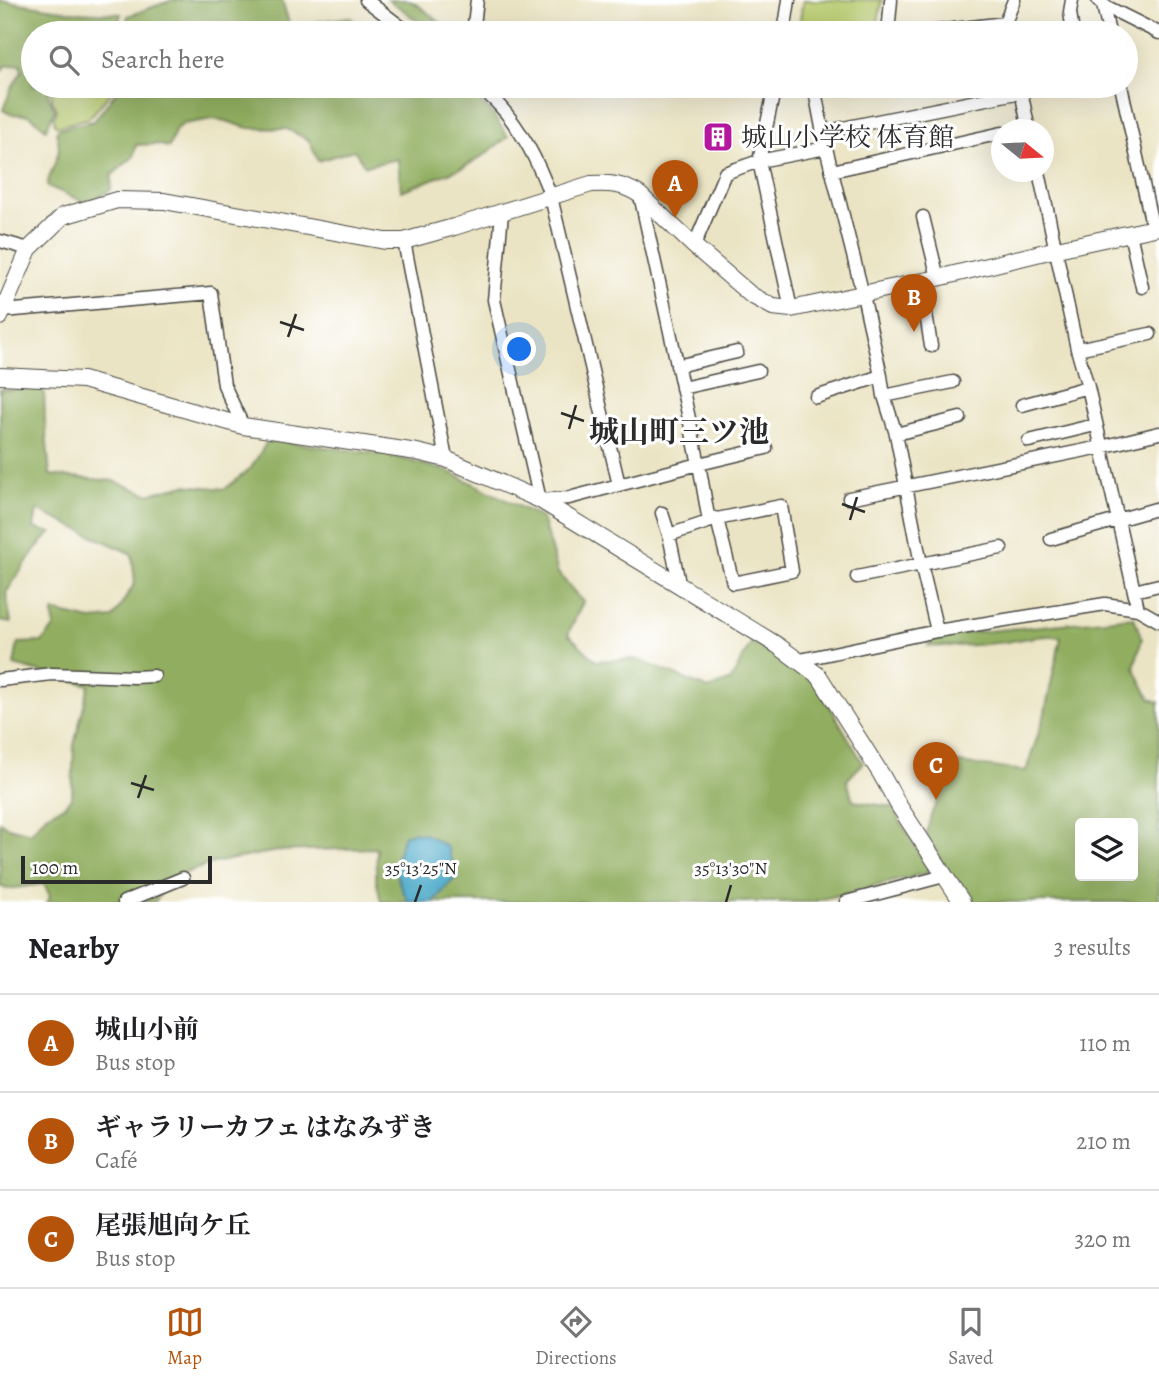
<!DOCTYPE html>
<html lang="en">
<head>
<meta charset="utf-8">
<style>
	body { margin:0; font-family:Alegreya,"Noto Serif JP",serif; background:#f6f6f6; color:#202124 }
	.controls { position:absolute; right:21px; bottom:21px; display:grid; overflow:hidden; border-radius:7px; box-shadow:0 7px 28px #0002 }
	.controls button { width:63px; height:63px; display:grid; place-items:center; padding:0; border:0; border-bottom:2px solid #e0e0e0; background:#fff; color:#202124; font:35px sans-serif }
	.compass { position:absolute; left:991px; top:119px; width:63px; height:63px; border-radius:50%; background:#fff; box-shadow:0 7px 28px #0002; rotate:108deg }
	.scale { position:absolute; left:21px; bottom:18px; width:191px; box-sizing:border-box; padding-left:7px; border:4px solid #2b2b2b; border-top:0; font-size:19px; line-height:24px; white-space:nowrap; color:#2b2b2b; -webkit-text-stroke:5px #fff; paint-order:stroke }
	.you { position:absolute; left:520px; top:350px; width:24px; height:24px; margin:-18px; border:5px solid #fff; border-radius:50%; background:#1a73e8; box-shadow:0 0 0 10px #1a73e833 }
	.badge { display:grid; place-items:center; width:46px; height:46px; border-radius:50%; background:#b45309; color:#fff; font-size:23px; font-weight:700 }
	.pin { position:absolute; translate:-50% -58px; filter:drop-shadow(0 2px 4px #0008) }
	.pin::after { content:''; position:absolute; top:37px; width:24px; height:21px; background:inherit; clip-path:polygon(0 0,100% 0,50% 100%) }
	.list { margin:0; padding:0; list-style:none }
	h2 { display:flex; justify-content:space-between; align-items:center; height:91px; margin:0; padding:0 28px; font-size:30px }
	h2 small { font-size:23px; font-weight:400; color:#757577 }
	.list li { display:grid; grid-template-columns:46px 1fr auto; gap:21px; align-items:center; box-sizing:border-box; height:98px; padding:0 28px; border-top:2px solid #e0e0e0 }
	.list b { display:block; font-size:26px; white-space:nowrap }
	.list p { margin:0; font-size:23px; white-space:nowrap; color:#757577 }
	.list em { font-size:23px; font-style:normal; color:#757577 }
	.icon { flex:none; width:38px; height:38px; fill:none; stroke:currentColor; stroke-width:2; stroke-linecap:round; stroke-linejoin:round }
	.map { position:relative; flex:none; width:1159px; height:902px; overflow:hidden }
	.search { position:absolute; background:#fff; box-shadow:0 7px 28px #0002; left:21px; right:21px; top:21px; height:77px; display:flex; align-items:center; gap:18px; box-sizing:border-box; padding:0 24px; border-radius:38px; color:#757577; font-size:26px }
	.sheet { height:385px; background:#fff }
	nav { display:flex; justify-content:space-around; align-items:center; box-sizing:border-box; height:98px; border-top:2px solid #e0e0e0; background:#fff; font-size:19px; color:#757577 }
	nav a { display:grid; justify-items:center; gap:4px }
	nav .on { color:#b45309 }
	.map>svg:first-child { display:block }
</style>
</head>
<body>
<div class="map">
<svg width="1159" height="902" viewBox="0 0 1159 902">
	<rect width="100%" height="100%" fill="#fff"/>
	<filter id="ink" filterUnits="userSpaceOnUse"><feTurbulence type="fractalNoise" baseFrequency=".0143" numOctaves="2"/><feDisplacementMap in="SourceGraphic" scale="14" xChannelSelector="R" yChannelSelector="G"/><feConvolveMatrix kernelMatrix="1 2 1 2 8 2 1 2 1" color-interpolation-filters="sRGB"/></filter>
	<filter id="wash" filterUnits="userSpaceOnUse"><feTurbulence type="fractalNoise" baseFrequency=".00686" numOctaves="4" result="noise"/><feDisplacementMap in="SourceGraphic" scale="28" xChannelSelector="R" yChannelSelector="G"/><feGaussianBlur stdDeviation="1.57" result="paint"/><feColorMatrix in="noise" values="0 0 0 0 0 0 0 0 0 0 0 0 0 0 0 0 0 1.4 0 .05"/><feComposite in="paint" operator="in"/></filter>
	<g filter="url(#wash)">
		<rect width="100%" height="100%" fill="#ebe4c4"/>
		<path fill="#b7ca6e" stroke="#717a4c" stroke-width="2" d="M803,0h79l-6,33h-78z
			M52,86h65l-28,32 -30,8 -4,-1 -1,-7 3,-8 -5,-10z"/>
		<path fill="#91ae61" stroke="#5e6c46" stroke-width="2" fill-rule="evenodd" d="M0,0l73,12 48,2 -6,19h-82v53h15l1,11 6,13 -9,19 -17,-14 -19,-1 -7,-4 8,-21 11,-18 -2,-7 -15,2 -5,6z
			M172,0h110l9,30 26,-8 32,-5 21,16h-247l5,-17z
			M388,0h19l8,3 39,30h-22l-30,-24z
			M121,86h333l18,7 19,19 17,25 -24,18 -20,12 -63,24 -3,-32 -33,7 -11,-16 -36,11 -9,-21 -22,-11 -39,-1 -22,-7 -13,-2 -30,5 -7,5 -7,18 -13,-3 -20,1 -3,12 -21,18 -1,15 -15,8 -12,4 -37,-16c4,-21 18,-32 9,-54l2,-3 36,-8z
			M44,386l1,37 5,52 64,6 34,13 37,-9 40,4 26,-21 17,-28 121,15 61,17 92,46 16,55 25,29 -15,32 28,27 40,-2 73,30 22,-9 20,-37 36,14 28,24 48,82 -16,17 6,21 39,6 39,65 -120,30h-430l-5,-23 1,-31 -100,3 -64,12 -42,15 -16,24h-108l3,-6 -6,-12 -37,5 -7,-3v-64l8,5 23,6 15,-18 18,-9 8,-9 2,-52 15,-60 -75,-20 4,-22 24,-1 12,-14 -1,-17 38,9 22,-2 22,-35 -3,-29 -95,-44 -3,18 17,5 -15,15 -30,45 5,30 -11,-2v-232l13,1z
			M1134,617l8,22 -8,29 16,31 9,3v200h-189l-20,-28 -24,-40 6,-22 25,-49 69,8 18,-54 17,-80c-19,-3 -36,2 -55,5 -26,3 -52,5 -78,4l9,-10zM1080,823h53v53h-53z"/>
		<path fill="#49a8c8" stroke="#3a6a7a" stroke-width="2" d="M413,832l14,3 20,12 10,29 -24,26h-24c-16,-27 -17,-37 -5,-67z"/>
	</g>
	<g filter="url(#ink)">
		<g fill="none" stroke-linecap="round" stroke-linejoin="round">
			<g stroke="#484742" stroke-width="15">
				<path id="street" d="M366,0l43,33
					M1072,0l-2,12 3,21
					M1098,0l5,5 56,28
					M1103,5l6,28
					M473,33l4,-33
					M784,33l5,-33
					M888,33l3,-33
					M920,33l85,-10
					M1008,33l-3,-10 9,-23
					M478,86c7,6 15,12 21,19 24,26 40,59 52,92l68,288
					M775,86l-16,75 32,148
					M814,86l10,52
					M1020,86l9,44
					M1121,86l32,143
					M823,132l198,-40
					M832,171l170,-38
					M1039,172l38,177 11,38 50,222
					M502,213l-8,87 46,200 29,-2 130,-34 -59,-269
					M923,217l15,61
					M1130,233l12,54
					M0,241l29,8
					M404,241l42,218
					M694,246l31,-73 34,-12 67,-13 37,147 18,81 3,20 12,38 25,130 16,67 -137,29
					M921,282l10,64
					M3,311l208,-18 13,92 19,41
					M1077,349l73,-15
					M677,366l60,-14
					M682,388l76,-17
					M884,396l69,-14
					M816,397l65,-21
					M1022,405l66,-18
					M896,434l64,-16
					M1029,441l66,-16
					M849,498l252,-51 58,-14
					M662,513l7,22 9,43 -5,4
					M669,535l48,-16 64,-13 11,65 -59,12 -16,-64 -9,-3 -9,-52 67,-16
					M1051,539l108,-31
					M857,577l144,-29
					M1134,591l25,-6
					M937,631l168,-27 33,5 21,12
					M0,680l52,-6 82,3 20,-1
					M124,902l59,-24
					M846,902l98,-26"/>
			</g>
			<g stroke="#484742" stroke-width="18">
				<path id="secondary" d="M0,317l29,-68 34,-33 54,-16 47,1 221,40h19l50,-14 137,-43c19,-1 33,0 49,11l54,51 57,49 22,12 18,2 147,-31 119,-29 102,-22
					M0,376l83,4 160,46 174,26 29,7 94,41 237,145 42,31 62,98 18,32 63,96"/>
			</g>
			<use href="#street" stroke="#fff" stroke-width="12"/>
			<use href="#secondary" stroke="#fff" stroke-width="16"/>
		</g>
	</g>
	<path fill="none" stroke="#2b2b2b" stroke-width="2.5" d="M280,322l24,8M288,337l8,-23M561,413l23,8M569,429l7,-24M842,504l23,8M850,520l7,-23M131,783l23,7M138,798l8,-23M415,902l6,-17M726,902l5,-17"/>
	<defs>
		<g id="building-square" transform="scale(1.575)"><rect x="-9" y="-9" width="18" height="18" rx="4" fill="#b5179e" stroke="#fff"/><path d="M-4-6H4V6H1V3H-1V6H-4ZM-2.5-4.3h1.7v1.8h-1.7ZM.8-4.3h1.7v1.8H.8ZM-2.5-1h1.7V.8h-1.7ZM.8-1h1.7V.8H.8Z" fill="#fff"/></g>
	</defs>
	<g fill-rule="evenodd">
		<use href="#building-square" x="718" y="137"/>
	</g>
	<g text-anchor="middle" dominant-baseline="central" stroke-width="6" stroke-linejoin="round" paint-order="stroke">
		<g font-size="26" fill="#2b2b2b" stroke="#fff" text-anchor="start">
			<text x="741" y="137">城山小学校 体育館</text>
		</g>
		<g font-size="30" font-weight="bold" fill="#2b2b2b" stroke="#fff">
			<text x="679" y="432">城山町三ツ池</text>
		</g>
	</g>
	<g font-size="18" text-anchor="middle" fill="#2b2b2b" stroke="#fff" stroke-width="6" stroke-linejoin="round" paint-order="stroke">
		<text x="421" y="874">35°13'25"N</text>
		<text x="731" y="874">35°13'30"N</text>
	</g>
</svg>
<div class="controls">
<button><svg class="icon" aria-label="layers" viewBox="0 0 24 24"><path d="M12 4l9 5-9 5-9-5zM3 14l9 5 9-5"/></svg></button>
</div>
<svg class="compass" viewBox="-18 -18 36 36"><path d="M0-13l5 13h-10z" fill="#e53935"/><path d="M0 13l5-13h-10z" fill="#757577"/></svg>
<div class="scale">100 m</div>
<div class="you"></div>
<div class="pin badge" style="left:675px;top:218px">A</div>
<div class="pin badge" style="left:914px;top:332px">B</div>
<div class="pin badge" style="left:936px;top:800px">C</div>
<div class="search"><svg class="icon" aria-label="search" viewBox="0 0 24 24"><circle cx="10" cy="10" r="6"/><path d="M15 15l6 6"/></svg>Search here</div>
</div>
<section class="sheet">
<h2>Nearby<small>3 results</small></h2>
<ul class="list">
<li><span class="badge">A</span><div><b>城山小前</b><p>Bus stop</p></div><em>110 m</em></li>
<li><span class="badge">B</span><div><b>ギャラリーカフェ はなみずき</b><p>Café</p></div><em>210 m</em></li>
<li><span class="badge">C</span><div><b>尾張旭向ケ丘</b><p>Bus stop</p></div><em>320 m</em></li>
</ul>
</section>
<nav>
<a class="on"><svg class="icon" aria-label="map" viewBox="0 0 24 24"><path d="M3 6l6-2 6 2 6-2v14l-6 2-6-2-6 2zM9 4v14M15 6v14"/></svg>Map</a>
<a><svg class="icon" aria-label="directions" viewBox="0 0 24 24"><path d="M12 3l9 9-9 9-9-9zM9 14v-3h6M13 9l2 2-2 2"/></svg>Directions</a>
<a><svg class="icon" aria-label="saved" viewBox="0 0 24 24"><path d="M7 4h10v16l-5-4-5 4z"/></svg>Saved</a>
</nav>
</body>
</html>
